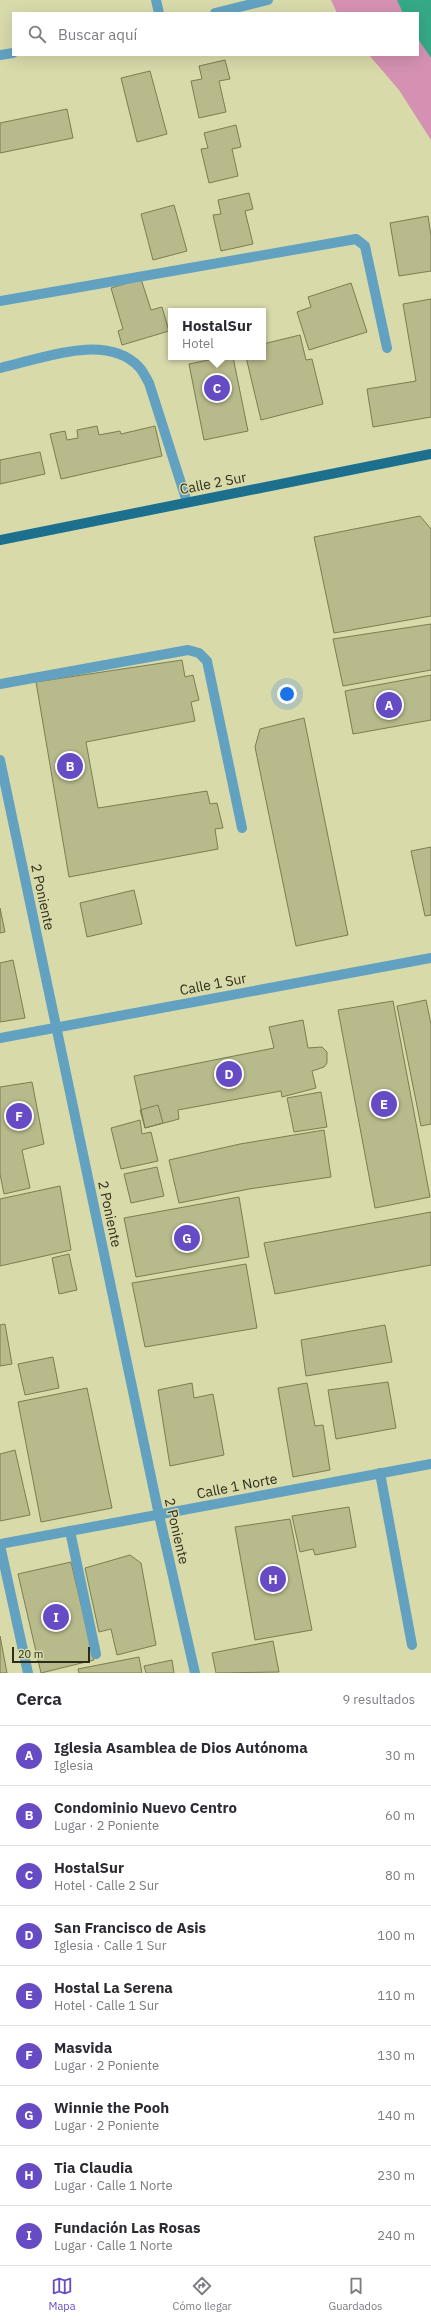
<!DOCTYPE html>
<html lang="es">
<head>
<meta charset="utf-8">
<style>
	body { margin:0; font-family:"IBM Plex Sans",sans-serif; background:#f2f2f3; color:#2b2b33 }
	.scale { position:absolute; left:12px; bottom:10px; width:78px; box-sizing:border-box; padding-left:4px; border:2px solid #2d2d1a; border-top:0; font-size:11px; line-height:14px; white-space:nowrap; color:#2d2d1a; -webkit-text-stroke:3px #d9daaa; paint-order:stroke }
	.you { position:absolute; left:287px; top:694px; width:14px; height:14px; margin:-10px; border:3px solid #fff; border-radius:50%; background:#1a73e8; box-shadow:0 0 0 6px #1a73e833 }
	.badge { display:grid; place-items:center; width:26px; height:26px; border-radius:50%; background:#674bc4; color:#fff; font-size:13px; font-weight:700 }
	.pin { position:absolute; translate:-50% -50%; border:2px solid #fff; box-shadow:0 1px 4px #0006 }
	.popup { position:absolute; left:168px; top:308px; width:98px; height:52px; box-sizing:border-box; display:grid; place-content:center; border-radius:0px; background:#fff; filter:drop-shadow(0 1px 3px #0005); font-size:13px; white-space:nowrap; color:#7c7c81 }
	.popup b { font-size:15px; color:#2b2b33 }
	.popup::after { content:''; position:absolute; left:50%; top:100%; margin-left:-8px; border:8px solid transparent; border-top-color:#fff }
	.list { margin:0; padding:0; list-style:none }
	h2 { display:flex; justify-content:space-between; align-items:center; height:52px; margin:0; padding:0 16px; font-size:17px }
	h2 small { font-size:13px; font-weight:400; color:#7c7c81 }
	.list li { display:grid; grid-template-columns:26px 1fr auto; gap:12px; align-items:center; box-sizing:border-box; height:60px; padding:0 16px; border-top:1px solid #e1e1e2 }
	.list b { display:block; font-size:15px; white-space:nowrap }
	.list p { margin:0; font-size:13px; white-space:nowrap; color:#7c7c81 }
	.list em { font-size:13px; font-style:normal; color:#7c7c81 }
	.icon { flex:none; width:22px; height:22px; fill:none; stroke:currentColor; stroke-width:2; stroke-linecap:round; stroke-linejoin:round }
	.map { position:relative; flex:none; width:431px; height:1673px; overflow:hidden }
	.search { position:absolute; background:#fff; box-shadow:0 4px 16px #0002; left:12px; right:12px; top:12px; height:44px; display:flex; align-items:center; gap:10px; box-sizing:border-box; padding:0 14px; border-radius:0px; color:#7c7c81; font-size:15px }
	.sheet { height:592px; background:#fff }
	nav { display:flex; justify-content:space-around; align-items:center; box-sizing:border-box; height:56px; border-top:1px solid #e1e1e2; background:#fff; font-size:11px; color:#7c7c81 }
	nav a { display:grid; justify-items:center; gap:2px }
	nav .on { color:#674bc4 }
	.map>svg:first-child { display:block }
</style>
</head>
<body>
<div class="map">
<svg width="431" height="1673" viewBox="0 0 431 1673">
	<rect width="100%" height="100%" fill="#d9daaa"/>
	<path fill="#d591b2" d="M331,0h100v140l-32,-50 -30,-35h49v-42h-81z"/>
	<path fill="#35a986" d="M397,0h34v58l-13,-19v-26h-15z"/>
	<path fill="#b9ba8b" stroke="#7c7d50" d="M225,60l5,19 -11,2 7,31 -27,6 -8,-37 11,-2 -3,-13z
		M150,71l17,63 -30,8 -16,-64z
		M67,109l6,29 -73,15v-30z
		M236,125l5,22 -9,2 6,27 -29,7 -8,-34 7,-1 -4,-15z
		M249,193l4,16 -8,2 8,33 -32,7 -8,-36 8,-1 -3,-14z
		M174,205l13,46 -34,9 -12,-46z
		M428,216l3,20v35l-32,5 -9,-53z
		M141,279l10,31 11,-3 7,24 -47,14 -4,-14 5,-2 -12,-41z
		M351,283l16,49 -58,18 -12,-38 14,-5 -3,-10z
		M431,299v118l-58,10 -6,-38 49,-8 -13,-77z
		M300,335l6,25 6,-1 11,45 -62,16 -15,-63h17v-13z
		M223,357h10l15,74 -44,9 -15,-76z
		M97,426l2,9 21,-4 1,3 34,-8 7,30 -101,23 -11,-45 15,-3 2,9 11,-2 -1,-8z
		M40,452l5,22 -45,10v-24z
		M420,516l11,13v87l-97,17 -20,-96z
		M431,624v46l-88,16 -10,-47z
		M182,660l3,17 8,-2 6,25 -8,2 4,19 -109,21 12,66 109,-17 3,13 7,-1 6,25 -8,1 3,20 -149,28 -33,-195z
		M431,675v45l-78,14 -8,-43z
		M304,718l44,217 -52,11 -41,-199 5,-18z
		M431,847v68l-6,1 -14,-65z
		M134,890l8,34 -55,13 -7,-34z
		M0,908l5,24 -5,1z
		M13,960l12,58 -25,4v-59z
		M426,1000l5,24v100l-10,2 -24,-120z
		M393,1001l37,196 -55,11 -37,-198z
		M303,1020l5,28 14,-1 5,5v11l-3,4 -12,4 4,17 -34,9 -1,-6 -103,19 1,9 -34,9 -11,-52 140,-28 -5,-21z
		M32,1082l12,62 -22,6 8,38 -26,6 -4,-20v-87z
		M321,1092l6,35 -33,5 -7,-34z
		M158,1105l5,18 -18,5 -5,-18z
		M140,1120l2,14 9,-2 7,29 -37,8 -10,-41z
		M324,1130l7,47 -82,12 -70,14 -10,-43 71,-16z
		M157,1167l7,29 -33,7 -7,-29z
		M60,1186l11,64 -71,16v-67z
		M239,1197l10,60 -113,20 -12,-59z
		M431,1212v53l-156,29 -11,-51z
		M69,1254l8,36 -18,4 -7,-36z
		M246,1264l11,64 -112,19 -13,-64z
		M5,1324l7,40 -12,2v-41z
		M385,1325l7,37 -86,14 -5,-36z
		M53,1357l6,31 -34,7 -7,-31z
		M388,1382l8,46 -60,11 -8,-49z
		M192,1383l2,15 19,-4 11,61 -54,11 -12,-76z
		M307,1383l8,43 8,-1 7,45 -37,7 -15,-89z
		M87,1388l25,120 -71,14 -23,-120z
		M15,1450l15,65 -30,6v-67z
		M349,1507l7,40 -41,8 -2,-6 -13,3 -8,-36z
		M290,1519l22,111 -57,10 -20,-113z
		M130,1555l11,8 15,82 -39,10 -6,-26 -12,3 -14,-64z
		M71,1562l23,98 -53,13 -23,-99z
		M0,1636l7,37h-7z
		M273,1641l6,31 -63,1 -4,-20z
		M139,1657l3,16h-63l-1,-4z
		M172,1660l2,13h-28l-2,-7z"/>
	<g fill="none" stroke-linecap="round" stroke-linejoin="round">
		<path stroke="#62a2c0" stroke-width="10" d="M0,368c41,-9 106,-36 139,-1 4,4 7,11 10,16l38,119
			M0,684l188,-34 11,3 8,8 35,167
			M380,1473l32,172
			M70,1531l26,123
			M0,1545l28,128"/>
		<path stroke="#62a2c0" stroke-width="10" d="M156,0l3,13
			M215,13l53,-13
			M0,55l13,-2
			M0,301l356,-62 9,7 22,102
			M0,760l159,755 36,158
			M0,1038l431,-80
			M0,1544l431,-80"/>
		<path stroke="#1d6f8e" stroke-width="10" d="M0,540l431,-86"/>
	</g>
	<g text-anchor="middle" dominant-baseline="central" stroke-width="3" stroke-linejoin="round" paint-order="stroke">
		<g font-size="14" fill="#2d2d1a" stroke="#d9daaa">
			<text transform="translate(213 483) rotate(-11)">Calle 2 Sur</text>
			<text transform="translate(43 897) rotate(78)">2 Poniente</text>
			<text transform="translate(213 984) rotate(-11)">Calle 1 Sur</text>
			<text transform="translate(110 1214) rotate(78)">2 Poniente</text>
			<text transform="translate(237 1486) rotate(-11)">Calle 1 Norte</text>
			<text transform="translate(177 1531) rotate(77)">2 Poniente</text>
		</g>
	</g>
</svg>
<div class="scale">20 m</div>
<div class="you"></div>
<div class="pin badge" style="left:389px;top:705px">A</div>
<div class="pin badge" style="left:70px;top:766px">B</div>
<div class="pin badge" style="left:217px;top:388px">C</div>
<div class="popup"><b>HostalSur</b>Hotel</div>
<div class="pin badge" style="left:229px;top:1074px">D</div>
<div class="pin badge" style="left:384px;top:1104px">E</div>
<div class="pin badge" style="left:19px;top:1116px">F</div>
<div class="pin badge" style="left:187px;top:1238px">G</div>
<div class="pin badge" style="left:273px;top:1579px">H</div>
<div class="pin badge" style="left:56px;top:1617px">I</div>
<div class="search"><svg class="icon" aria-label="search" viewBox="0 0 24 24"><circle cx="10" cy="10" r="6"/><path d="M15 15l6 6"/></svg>Buscar aquí</div>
</div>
<section class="sheet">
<h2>Cerca<small>9 resultados</small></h2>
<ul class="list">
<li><span class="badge">A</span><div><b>Iglesia Asamblea de Dios Autónoma</b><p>Iglesia</p></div><em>30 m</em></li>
<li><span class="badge">B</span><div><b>Condominio Nuevo Centro</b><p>Lugar · 2 Poniente</p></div><em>60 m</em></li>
<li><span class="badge">C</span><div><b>HostalSur</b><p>Hotel · Calle 2 Sur</p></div><em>80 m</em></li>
<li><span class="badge">D</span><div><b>San Francisco de Asis</b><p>Iglesia · Calle 1 Sur</p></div><em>100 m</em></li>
<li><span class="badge">E</span><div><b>Hostal La Serena</b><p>Hotel · Calle 1 Sur</p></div><em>110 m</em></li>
<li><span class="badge">F</span><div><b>Masvida</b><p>Lugar · 2 Poniente</p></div><em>130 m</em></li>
<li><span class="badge">G</span><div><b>Winnie the Pooh</b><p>Lugar · 2 Poniente</p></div><em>140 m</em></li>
<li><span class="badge">H</span><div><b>Tia Claudia</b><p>Lugar · Calle 1 Norte</p></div><em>230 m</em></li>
<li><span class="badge">I</span><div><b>Fundación Las Rosas</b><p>Lugar · Calle 1 Norte</p></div><em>240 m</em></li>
</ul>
</section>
<nav>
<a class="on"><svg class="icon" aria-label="map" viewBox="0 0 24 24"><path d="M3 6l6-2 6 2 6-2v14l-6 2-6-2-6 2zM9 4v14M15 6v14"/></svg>Mapa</a>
<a><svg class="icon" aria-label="directions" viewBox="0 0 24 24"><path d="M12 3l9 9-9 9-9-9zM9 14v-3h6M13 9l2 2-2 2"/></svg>Cómo llegar</a>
<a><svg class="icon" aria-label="saved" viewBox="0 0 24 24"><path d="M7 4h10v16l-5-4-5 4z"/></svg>Guardados</a>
</nav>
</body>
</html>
